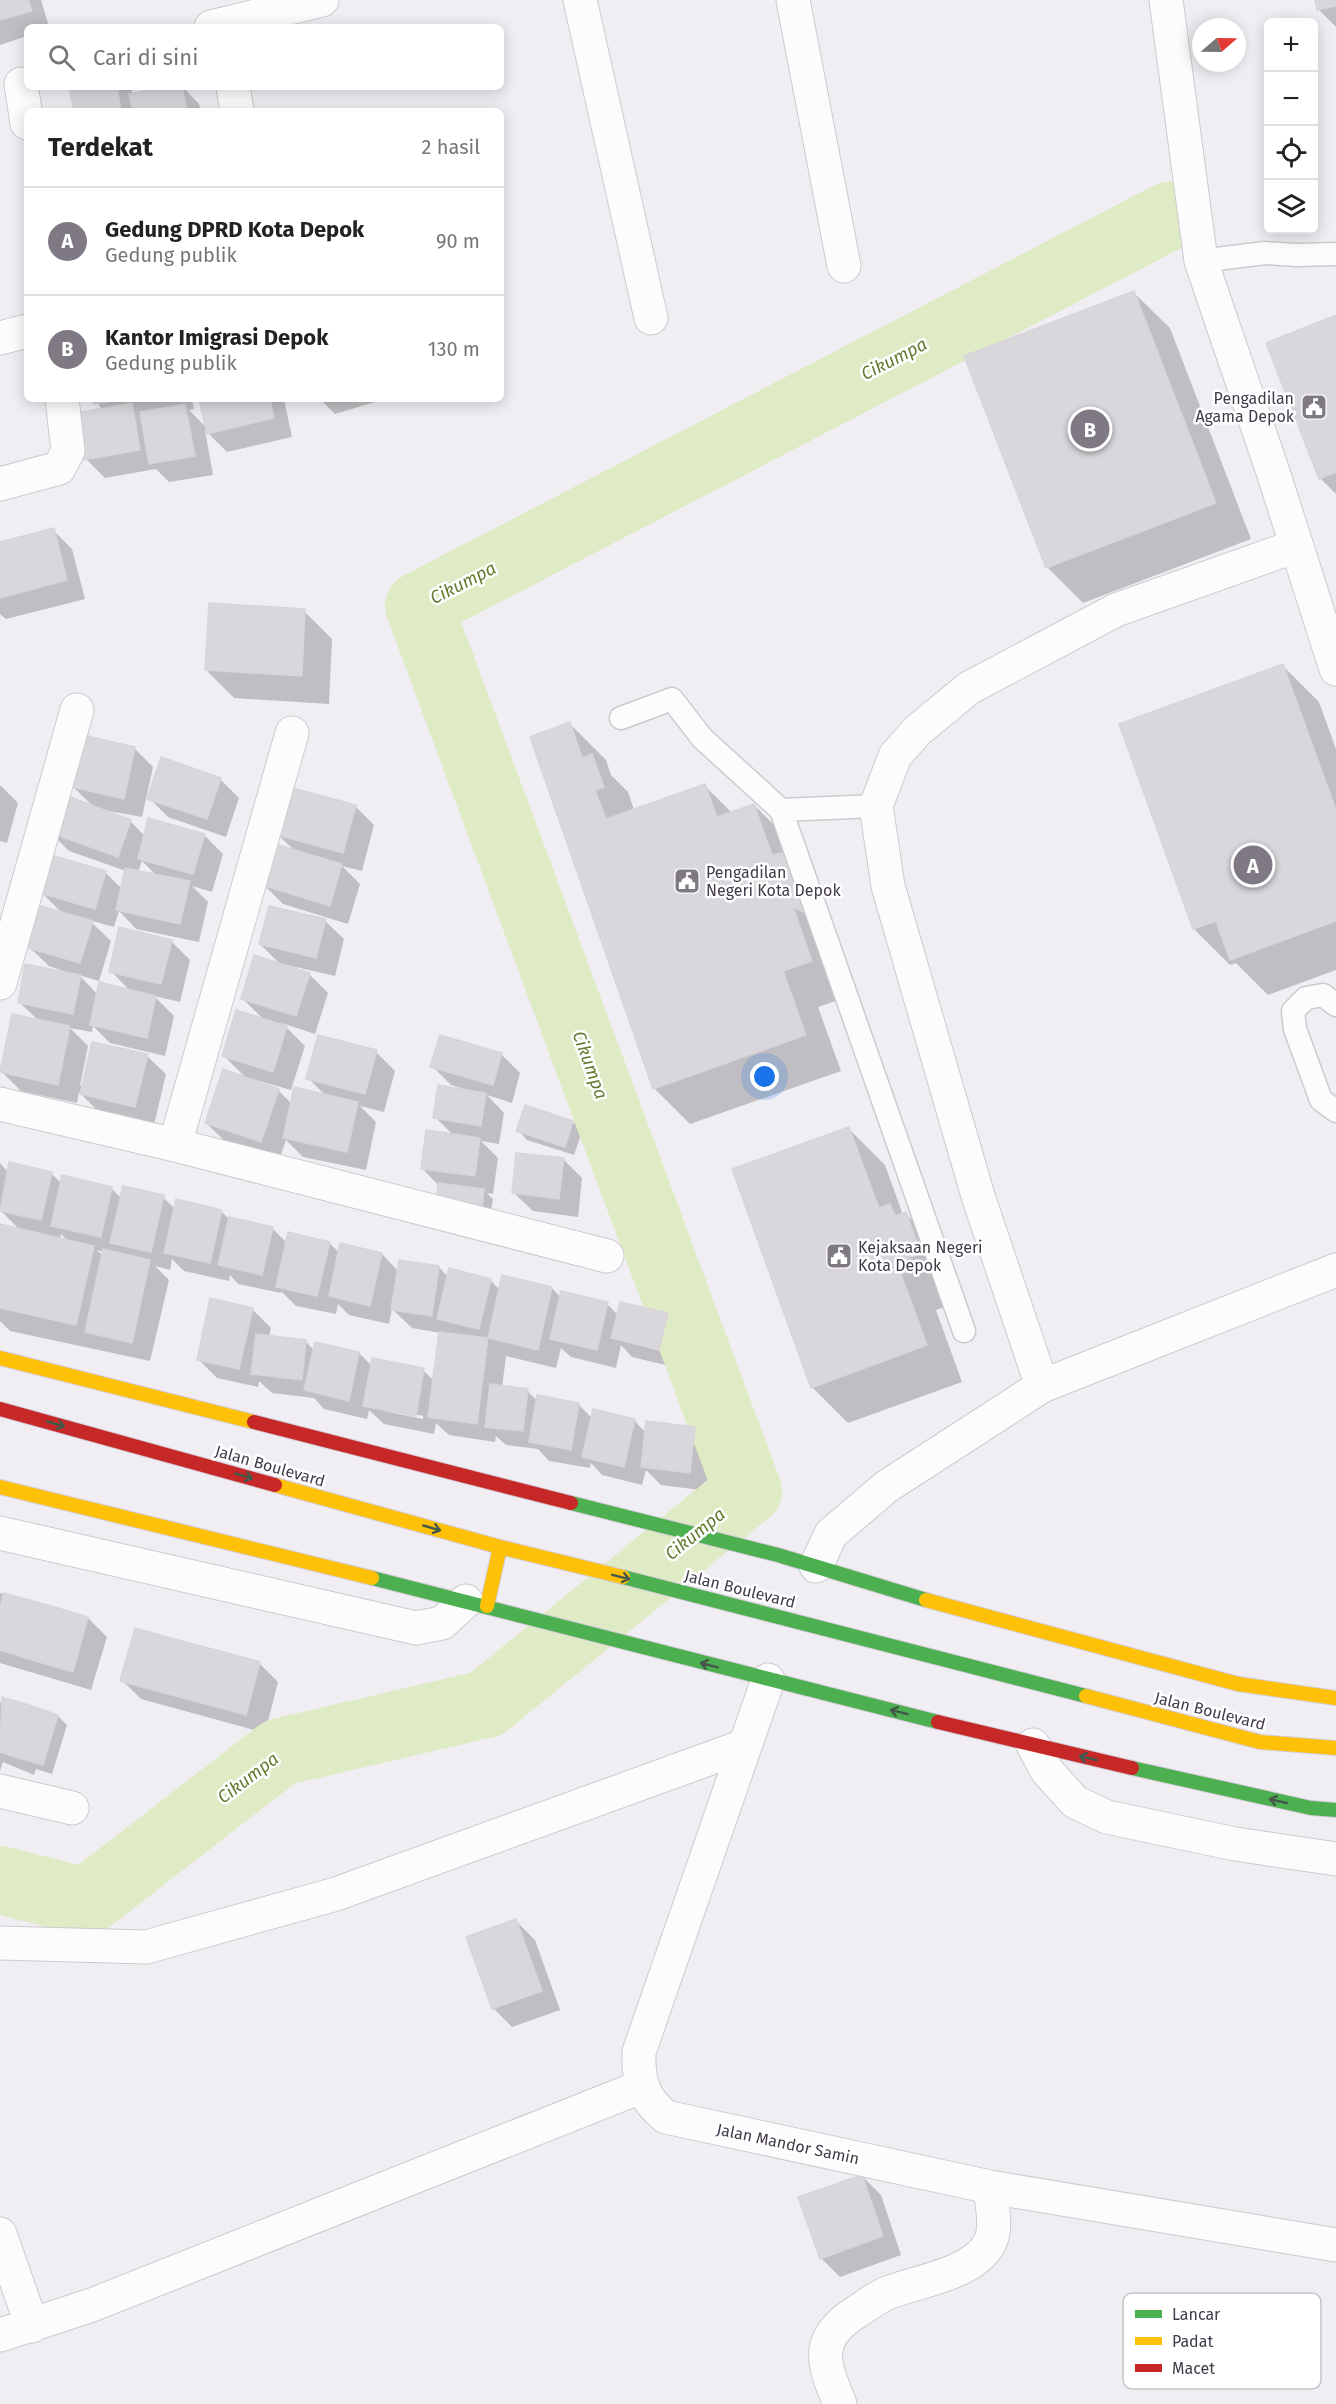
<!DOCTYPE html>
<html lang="id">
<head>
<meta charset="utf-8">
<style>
	body { margin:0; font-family:"Fira Sans",sans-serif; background:#f2f2f2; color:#222 }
	.controls { position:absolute; right:18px; top:18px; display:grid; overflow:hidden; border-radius:9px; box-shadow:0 3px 15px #0003 }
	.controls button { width:54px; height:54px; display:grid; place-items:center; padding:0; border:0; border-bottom:2px solid #e0e0e0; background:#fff; color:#222; font:30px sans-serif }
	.compass { position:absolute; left:1192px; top:18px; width:54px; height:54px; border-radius:50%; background:#fff; box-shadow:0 3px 15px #0003; rotate:70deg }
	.you { position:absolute; left:765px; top:1077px; width:21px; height:21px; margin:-15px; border:4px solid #fff; border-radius:50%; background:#1a73e8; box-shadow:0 0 0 9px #1a73e833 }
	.badge { display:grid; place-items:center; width:39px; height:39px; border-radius:50%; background:#7f7984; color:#fff; font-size:20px; font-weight:700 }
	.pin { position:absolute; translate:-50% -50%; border:3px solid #fff; box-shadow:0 2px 6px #0006 }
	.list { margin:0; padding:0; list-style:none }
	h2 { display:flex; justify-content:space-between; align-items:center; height:78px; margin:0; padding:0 24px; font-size:26px }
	h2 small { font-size:20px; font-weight:400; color:#767676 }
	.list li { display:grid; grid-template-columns:39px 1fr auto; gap:18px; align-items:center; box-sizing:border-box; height:108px; padding:0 24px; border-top:2px solid #e0e0e0 }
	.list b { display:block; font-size:22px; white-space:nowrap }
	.list p { margin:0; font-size:20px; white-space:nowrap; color:#767676 }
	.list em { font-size:20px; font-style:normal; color:#767676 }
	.icon { flex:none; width:33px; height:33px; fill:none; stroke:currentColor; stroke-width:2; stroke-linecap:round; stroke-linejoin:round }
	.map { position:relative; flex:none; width:1336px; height:2404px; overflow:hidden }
	.search { position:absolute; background:#fff; box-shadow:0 3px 15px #0003; left:24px; top:24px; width:480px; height:66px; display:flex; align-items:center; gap:15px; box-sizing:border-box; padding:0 21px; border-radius:9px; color:#767676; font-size:22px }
	.panel { position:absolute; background:#fff; box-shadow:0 3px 15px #0003; left:24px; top:108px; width:480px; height:294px; border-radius:9px }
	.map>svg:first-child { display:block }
</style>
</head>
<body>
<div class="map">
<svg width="1336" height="2404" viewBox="0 0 1336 2404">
	<rect width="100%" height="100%" fill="#f1eef3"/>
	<path fill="#0003" fill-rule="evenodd" d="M0,0h41l8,27h-22v9l-27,9z
		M1316,0h20v27l-18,-18z
		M71,87h60l2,8 50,-8 16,17 2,7h-126z
		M1133,292l37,36 81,211 -168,64 -36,-36z
		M1336,317v177l-16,-16z
		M95,399h97l2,10 -5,1 18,18 -7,-29h84l8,38 -65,15 -22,-22 8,45 -44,7 -13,-13 -51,9 -19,-19 16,-49z
		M320,399h65l-50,15z
		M53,530l19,19 13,50 -79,20 -6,-5v-70z
		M304,611l28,28 -3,65 -95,-6 -28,-28z
		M1283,666l36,36 17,47v221l-68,25 -32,-32 -6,2 -36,-36 -73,-204z
		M570,724l36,36 5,15 17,17 6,18 71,-24 27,27 22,-8 36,36 57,156 -29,10 23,64 -151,53 -36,-36z
		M134,748l19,19 -11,50 -45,-8 33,12 15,15 59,-1 19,19 -11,38 -20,-6 16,16 -9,40 -63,-13 -17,-18 -5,16 -25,-7 22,21 -12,40 -20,-6 19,20 33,-3 -20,-21 60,-30 19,19 -10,42 -26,-6 20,20 -9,40 -55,-13 -17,-17 -1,6 -22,-4 18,18 -8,40 67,-30 19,18 -12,51 -54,-12 -21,-21 -2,11 -56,-12 -19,-19 36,-52 -19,-18 44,-31 -14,-5 -19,-18 33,-34 -21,-21 63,-21 17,17 4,-18 -57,-20 -19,-19 45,-24 -22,-21zM142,861l15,15 -19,-4z
		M220,779l19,19 -13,39 -58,-20 -19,-19z
		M0,785l18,18 -11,40 -7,-2z
		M355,806l19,19 -12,46 -20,-5 18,18 -12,40 -65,-20 -19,-19 31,-34 -17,-16z
		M325,921l19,18 -9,37 -48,-11 -1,2 23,7 19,19 -13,41 -33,-11 23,23 -14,44 -46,-13 -21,-21 41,-35 -23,-23 40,-32 -22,-22z
		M376,1052l19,19 -11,41 -24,-6 16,16 -10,48 -63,-13 -17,-17 -7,20 -54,-19 -19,-18 72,-33 14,14 34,-8 -18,-18z
		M501,1054l19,19 -8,30 -25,-8 17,18 -5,31 -18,-3 17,17 -5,36 -6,-1 6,6 -3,17 -51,-30 -17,-18 31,-33 -18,-18 26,-29 -10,-3 -19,-19z
		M525,1107l48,15 9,10 -8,23 -47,-15 -9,-10z
		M849,1129l36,36 18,50 3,-1 36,36 5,56 -11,4 26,72 -114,41 -36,-36z
		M563,1159l19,19 -4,39 -45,-6 -19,-18z
		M0,1163l8,9 2,-8 42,10 10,10 49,4 11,11 41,-2 12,12 46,2 9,9 42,8 15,15h42l11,10 42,1 16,17 41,-4 9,10 42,3 10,10 52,-2 9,10 46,6 11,11h49l19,19 -8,34 -46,-11 -11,-12 -5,23 -45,-11 -10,-9 -5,20 -50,-12 -4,32 25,3 11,10 41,4 13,13 42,2 12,13 49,-4 19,18 -6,44 -47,-6 -15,-15 -4,15 -40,-10 -11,-12 -1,5 -41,-7 -11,-12 -32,-4 -10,-9 -1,6 -46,-7 -13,-12 -2,11 -50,-10 -15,-14 -2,9 -43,-10 -10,-11 -42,-5 -13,-12 -1,6 -41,-9 -19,-19 54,-50 19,19 -2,9 37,5 8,8 2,-6 43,9 13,13 51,4 11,11 7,-48 -29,-5 -20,-19 -3,15 -40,-9 -11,-11 -2,10 -40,-8 -15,-15v2l-43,-9 -8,-9 -1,6 -45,-10 -12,-12 -2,11 -15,-4 14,14 -19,81 -140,-30 -10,-10v-95l20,4 -20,-20zM61,1234l7,7 -8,-2zM97,1250l7,2 -1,4zM384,1408l39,8v3l-39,-8z
		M0,1593l88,25 19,19 -16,53 -91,-27z
		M259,1663l19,19 -13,51 -124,-34 -19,-19z
		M3,1699l55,17 9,9 -15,49 -16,-5 -2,6 -31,-13 -3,9v-68z
		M516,1921l19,19 25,70 -48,17 -19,-19z
		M862,2176l19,19 20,60 -61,22 -19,-19z"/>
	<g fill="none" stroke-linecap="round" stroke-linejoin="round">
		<path stroke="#deebc4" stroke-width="68" d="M0,1880l86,22 194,-150 206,-48 262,-213 -329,-885 752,-391"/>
	</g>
	<path fill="#dad7dc" stroke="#d8d4db" stroke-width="1.5" d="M0,0h28l4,11 -32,9z
		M1315,0h21v6l-19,4z
		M69,87h48l4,24h-47z
		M162,87h20l5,24h-54l-4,-17z
		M1134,291l82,212 -170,65 -82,-212z
		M1336,315v157l-17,7 -53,-136z
		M93,399h33l-32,5z
		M199,399h71l4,19 -67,16z
		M132,403l8,47 -56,10 -8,-47z
		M185,404l10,52 -46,8 -9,-52z
		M54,528l13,52 -67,18v-56z
		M209,603l96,6 -3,67 -97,-6z
		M1283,664l53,146v111l-106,39 -14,-39 -23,8 -74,-205z
		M570,722l12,36 10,-4 12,33 -9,3 11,29 99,-35 12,33 37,-13 18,51 11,-2 23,60 -13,-6 19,54 -29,10 23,64 -153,54 -123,-352z
		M83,735l52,12 -11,52 -52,-12z
		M161,757l60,21 -14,41 -60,-20z
		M289,787l67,18 -13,48 -66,-18z
		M62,794l69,26 -13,37 -70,-25z
		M148,818l57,16 -12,40 -55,-15z
		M275,844l67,20 -12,42 -68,-21z
		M51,855l55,16 -11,38 -55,-16z
		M125,868l65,13 -10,43 -64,-14z
		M41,906l52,15 -13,42 -52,-15z
		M269,906l57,13 -10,39 -57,-14z
		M119,927l53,13 -11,44 -52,-12z
		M254,955l56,18 -14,43 -55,-17z
		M25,964l56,11 -8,39 -55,-11z
		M99,982l57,14 -9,42 -57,-13z
		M236,1010l51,16 -14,46 -51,-16z
		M12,1014l58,12 -12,59 -58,-13z
		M318,1035l59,15 -12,44 -59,-15z
		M440,1035l62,18 -9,32 -63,-18z
		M92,1042l56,12 -13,53 -55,-13z
		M223,1069l56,20 -18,53 -56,-19z
		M438,1085l48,8 -5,33 -48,-8z
		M294,1087l64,15 -11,50 -64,-14z
		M525,1105l48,16 -8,26 -49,-16z
		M849,1127l30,81 11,-4 5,12 11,-4 15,42 -14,4 5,12 -11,4 26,71 -116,43 -79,-219z
		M426,1130l54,8 -5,38 -54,-7z
		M516,1153l48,5 -5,41 -47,-6z
		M9,1162l43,10 -11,48 -41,-9z
		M62,1175l50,12 -11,50 -50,-11z
		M438,1183l46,6 -2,19 -46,-6z
		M123,1186l41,9 -13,57 -41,-9z
		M176,1199l46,11 -12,53 -46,-10z
		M229,1217l44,10 -11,48 -44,-10z
		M0,1224l94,22 -18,79 -76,-17z
		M288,1232l42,10 -13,54 -41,-9z
		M340,1243l42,10 -12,53 -41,-10z
		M103,1249l47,11 -18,83 -47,-11z
		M399,1260l40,6 -7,50 -41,-6z
		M449,1268l42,11 -12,50 -42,-10z
		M502,1275l50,12 -14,63 -50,-12z
		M561,1291l47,11 -11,48 -47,-11z
		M210,1298l43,10 -14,61 -42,-9z
		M620,1302l48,11 -9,37 -48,-12z
		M439,1332l49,6 -11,86 -49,-7z
		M256,1334l50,6 -4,40 -51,-6z
		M315,1342l44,10 -10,49 -45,-11z
		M372,1358l52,10 -8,48 -53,-10z
		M490,1384l38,5 -5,42 -38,-4z
		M537,1395l42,8 -8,47 -42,-8z
		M593,1409l42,10 -11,48 -42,-10z
		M646,1421l49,6 -5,46 -49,-6z
		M4,1593l47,13 -16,55 -35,-11v-43z
		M51,1606l37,11 -15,55 -38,-11z
		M135,1628l39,11 -14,53 -40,-11z
		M174,1639l46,12 -14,53 -46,-12z
		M220,1651l40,11 -14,53 -40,-11z
		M2,1697l30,9 -17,51 -15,-5z
		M32,1706l26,9 -15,50 -28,-8z
		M516,1919l26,72 -50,18 -26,-72z
		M862,2175l21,61 -63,23 -22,-62z"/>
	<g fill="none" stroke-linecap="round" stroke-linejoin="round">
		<g stroke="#cdcacf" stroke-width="25">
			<path id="lane" d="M1201,261l64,-8 31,2 40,-1
				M621,718l51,-19 30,39 79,72 95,-4
				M781,810l183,521
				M1336,1005l-13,-10 -17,3 -13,13 2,18 26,71 15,11"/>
		</g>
		<g stroke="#cdcacf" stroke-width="35">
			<path id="street" d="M580,0l71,318
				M793,0l51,266
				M1166,0l35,261 73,214 62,194
				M211,27l111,-27
				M21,84l6,39
				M233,87l4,24
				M0,338l27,-7
				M0,484l59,-16 9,-17 -6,-52
				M0,983l77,-273
				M0,1104l175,41 432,111
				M175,1145l117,-412
				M1042,1386l-64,-190 -90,-310 -12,-80 19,-50 22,-25 52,-43 147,-78 180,-64
				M0,1533l416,95 26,-5 24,-22
				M816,1566l15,-32 55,-47 156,-101 294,-116
				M768,1680l-129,372c-1,29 4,47 27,65l324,70c1,16 8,40 0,55 -14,31 -71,39 -100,50 -11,4 -22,12 -32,19 -44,27 -36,50 -18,93
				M1033,1745l14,26 28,31 32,15 128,27 101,15
				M0,1791l72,17
				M0,1943l146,4 190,-53 408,-148
				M990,2187l346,58
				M0,2234l32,92
				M0,2335l92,-30 551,-219"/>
		</g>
		<g stroke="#d3ccd7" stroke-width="16">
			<path id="fast" d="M571,1503l207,52 148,45
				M623,1577l463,119
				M372,1578l566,144
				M1132,1768l179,40 25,2"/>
		</g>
		<g stroke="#d3ccd7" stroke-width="16">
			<path id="slow" d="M0,1358l254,64
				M275,1485l225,62 123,30
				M0,1487l372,91
				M926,1600l312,84 98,14
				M487,1606l13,-59
				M1086,1696l174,46 76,6"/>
		</g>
		<g stroke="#d3ccd7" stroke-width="16">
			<path id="jam" d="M0,1409l275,76
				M254,1422l317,81
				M938,1722l194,46"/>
		</g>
		<use href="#lane" stroke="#fdfcfd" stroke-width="22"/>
		<use href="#street" stroke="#fdfcfd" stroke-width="33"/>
		<use href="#fast" stroke="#4caf50" stroke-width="14"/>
		<use href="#slow" stroke="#ffc107" stroke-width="14"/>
		<use href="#jam" stroke="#c62828" stroke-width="14"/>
	</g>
	<defs><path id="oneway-shaft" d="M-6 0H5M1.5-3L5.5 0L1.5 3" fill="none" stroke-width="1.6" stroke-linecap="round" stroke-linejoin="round" transform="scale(1.5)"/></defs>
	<g stroke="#44574b">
		<use href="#oneway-shaft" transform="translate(56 1424) rotate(16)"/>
		<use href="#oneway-shaft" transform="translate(244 1476) rotate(16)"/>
		<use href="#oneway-shaft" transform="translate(432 1528) rotate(16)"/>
		<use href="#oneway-shaft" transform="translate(621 1577) rotate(14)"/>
		<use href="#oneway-shaft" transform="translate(709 1665) rotate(-165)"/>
		<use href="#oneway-shaft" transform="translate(899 1712) rotate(-166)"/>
		<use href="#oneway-shaft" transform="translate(1088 1758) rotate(-167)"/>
		<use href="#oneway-shaft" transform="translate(1278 1801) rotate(-167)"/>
	</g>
	<defs>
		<g id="civic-square" transform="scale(1.35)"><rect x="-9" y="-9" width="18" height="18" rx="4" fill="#7f7984" stroke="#fff"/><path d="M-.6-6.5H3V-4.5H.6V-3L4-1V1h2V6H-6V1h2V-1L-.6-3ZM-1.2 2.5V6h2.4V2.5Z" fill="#fff"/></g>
	</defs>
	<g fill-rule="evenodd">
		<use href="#civic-square" x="1314" y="407"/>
		<use href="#civic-square" x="687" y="881"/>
		<use href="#civic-square" x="839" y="1256"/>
	</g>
	<g text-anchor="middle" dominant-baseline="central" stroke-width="5" stroke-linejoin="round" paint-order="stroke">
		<g font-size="16" fill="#423a49" stroke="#fff" text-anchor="start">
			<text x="1294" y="398" text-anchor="end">Pengadilan<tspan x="1294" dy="18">Agama Depok</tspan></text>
			<text x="706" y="872">Pengadilan<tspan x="706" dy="18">Negeri Kota Depok</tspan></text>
			<text x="858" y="1247">Kejaksaan Negeri<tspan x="858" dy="18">Kota Depok</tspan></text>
		</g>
		<g font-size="16" fill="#423a49" stroke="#fff">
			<text transform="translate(270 1466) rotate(16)">Jalan Boulevard</text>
			<text transform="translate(740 1589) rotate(14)">Jalan Boulevard</text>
			<text transform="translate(1210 1711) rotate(14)">Jalan Boulevard</text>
			<text transform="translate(788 2144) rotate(12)">Jalan Mandor Samin</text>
		</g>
		<g font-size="18" font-style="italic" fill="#627d30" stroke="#fff">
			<text transform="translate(894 359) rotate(-27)">Cikumpa</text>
			<text transform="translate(463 583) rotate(-27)">Cikumpa</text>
			<text transform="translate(590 1065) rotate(70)">Cikumpa</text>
			<text transform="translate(695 1534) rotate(-39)">Cikumpa</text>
			<text transform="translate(248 1778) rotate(-37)">Cikumpa</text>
		</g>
	</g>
	<rect x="1123" y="2293" width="198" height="96" rx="9" fill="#fff" stroke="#c6c4c8" stroke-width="1.5"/>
	<rect x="1135" y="2310" width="27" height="8" fill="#4caf50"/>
	<rect x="1135" y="2337" width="27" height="8" fill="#ffc107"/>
	<rect x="1135" y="2364" width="27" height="8" fill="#c62828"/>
	<g font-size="16" fill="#423a49">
		<text x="1172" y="2320">Lancar</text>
		<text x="1172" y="2347">Padat</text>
		<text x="1172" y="2374">Macet</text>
	</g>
</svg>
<div class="controls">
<button>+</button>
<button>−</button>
<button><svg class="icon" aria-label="locate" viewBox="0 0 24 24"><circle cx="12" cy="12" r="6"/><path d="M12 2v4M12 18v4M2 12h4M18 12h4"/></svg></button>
<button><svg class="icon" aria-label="layers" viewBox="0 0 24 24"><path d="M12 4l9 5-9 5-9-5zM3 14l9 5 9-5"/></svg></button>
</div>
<svg class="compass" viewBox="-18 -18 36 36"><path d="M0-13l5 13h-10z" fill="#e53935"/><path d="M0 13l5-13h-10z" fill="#767676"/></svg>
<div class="you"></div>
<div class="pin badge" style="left:1253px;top:865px">A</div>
<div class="pin badge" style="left:1090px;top:429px">B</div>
<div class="search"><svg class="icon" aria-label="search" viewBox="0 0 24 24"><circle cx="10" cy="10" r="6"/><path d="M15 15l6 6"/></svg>Cari di sini</div>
<section class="panel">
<h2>Terdekat<small>2 hasil</small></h2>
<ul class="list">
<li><span class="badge">A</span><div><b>Gedung DPRD Kota Depok</b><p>Gedung publik</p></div><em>90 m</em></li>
<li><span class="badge">B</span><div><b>Kantor Imigrasi Depok</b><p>Gedung publik</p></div><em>130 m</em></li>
</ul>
</section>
</div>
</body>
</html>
